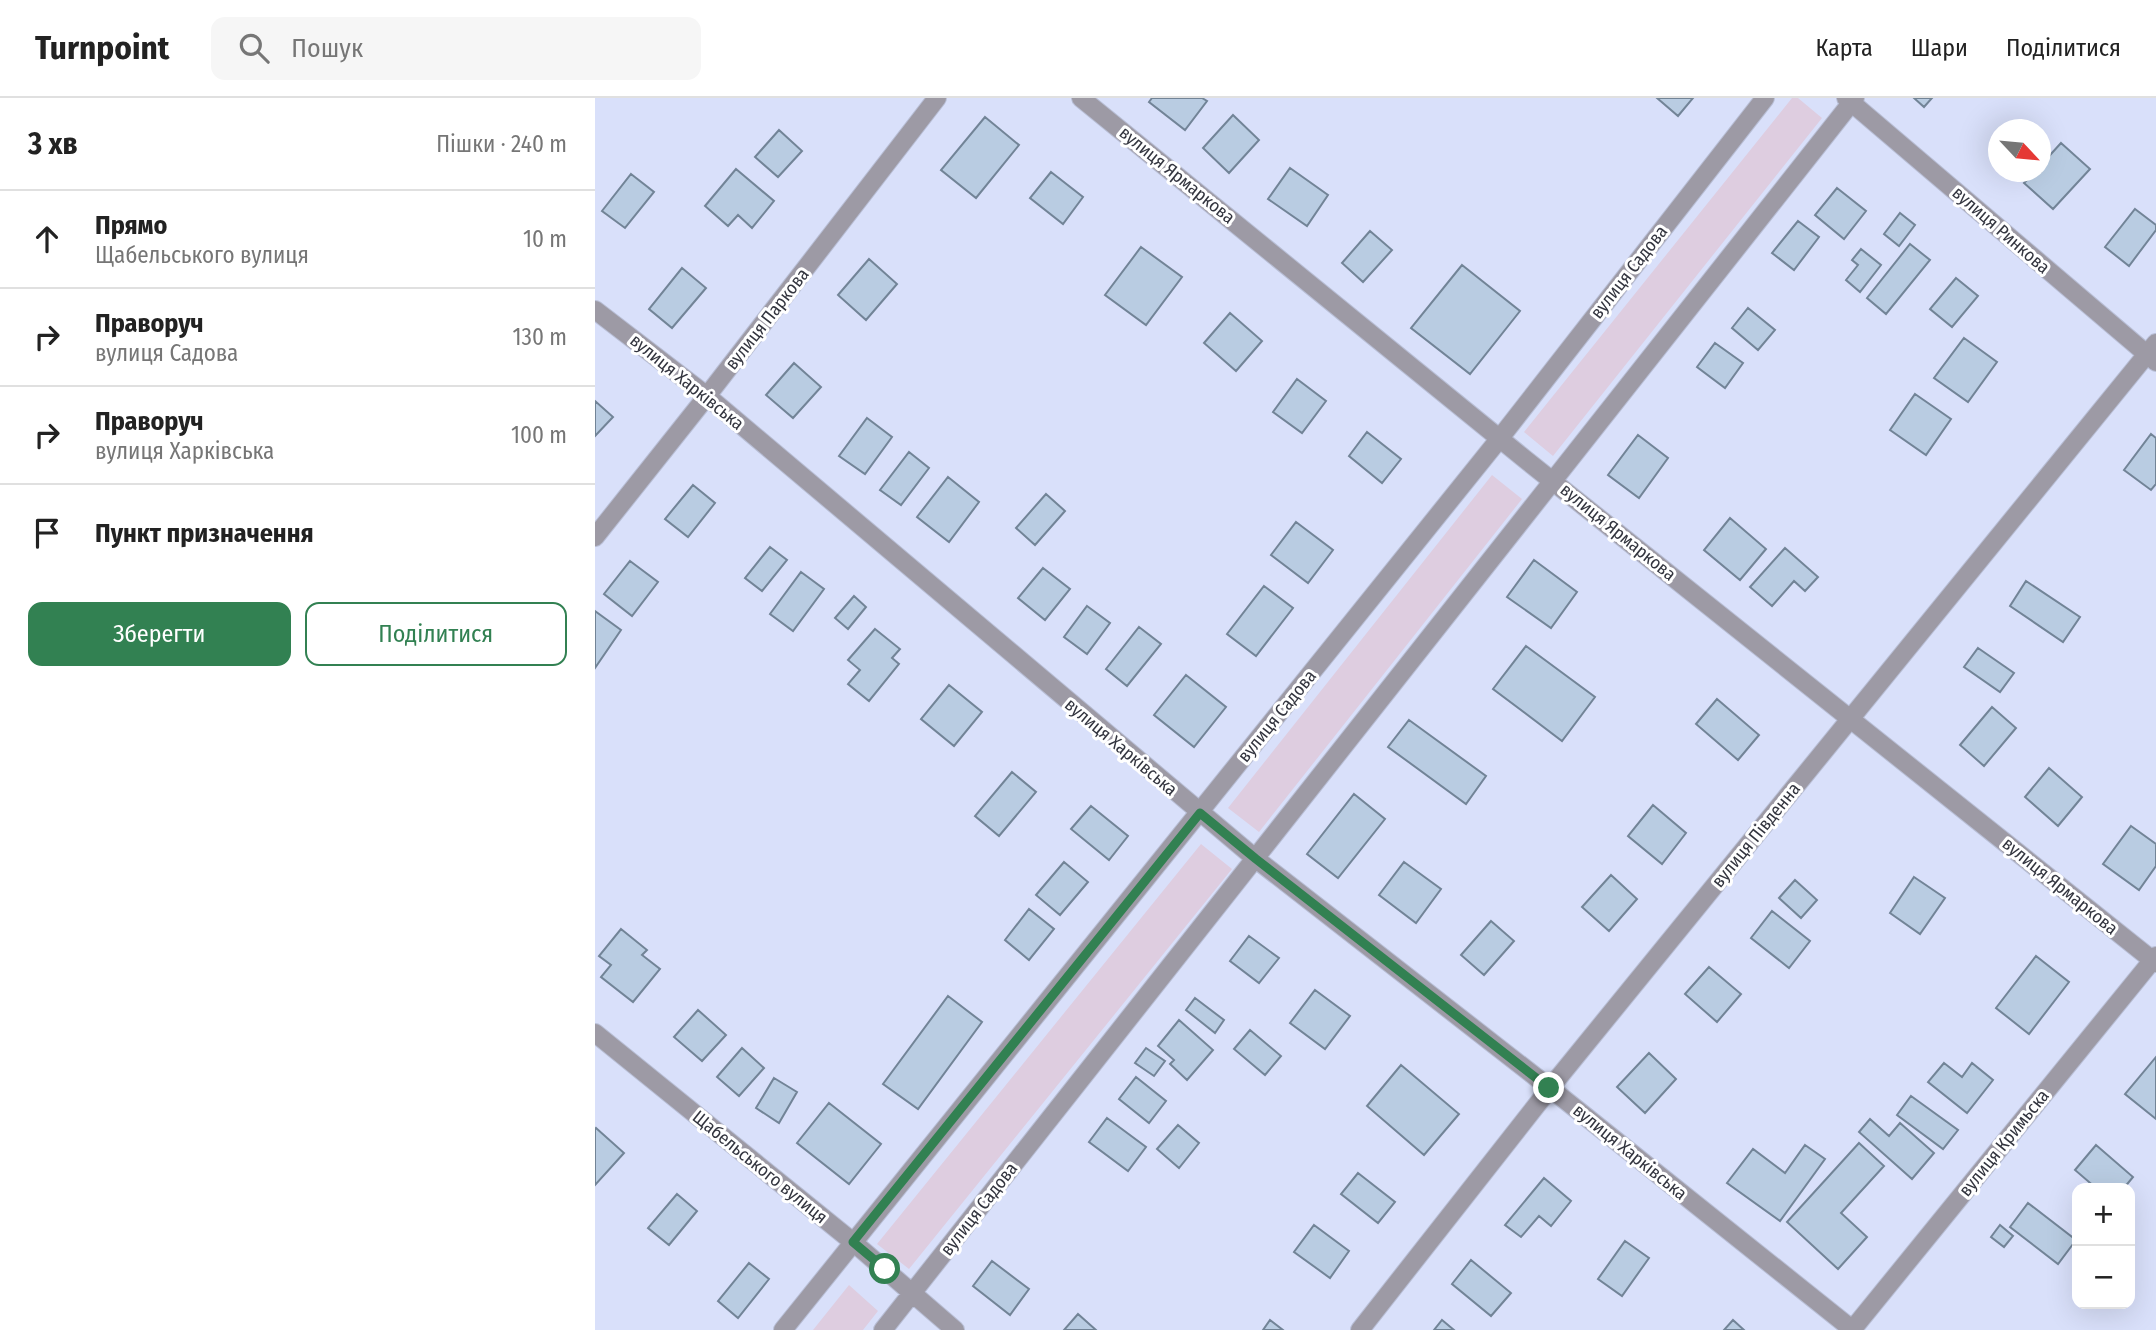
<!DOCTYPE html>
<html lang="uk">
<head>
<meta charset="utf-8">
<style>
	body { margin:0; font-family:"Fira Sans Condensed",sans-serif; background:#f6f6f6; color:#222 }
	.controls { position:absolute; right:21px; bottom:21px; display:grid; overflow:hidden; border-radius:14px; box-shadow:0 7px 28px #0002 }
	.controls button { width:63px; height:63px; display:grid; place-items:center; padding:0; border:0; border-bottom:2px solid #e0e0e0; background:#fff; color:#222; font:35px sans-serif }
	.compass { position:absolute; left:1393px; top:21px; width:63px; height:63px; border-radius:50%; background:#fff; box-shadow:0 7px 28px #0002; rotate:116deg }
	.stop { position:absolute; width:21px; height:21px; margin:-16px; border:5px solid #328152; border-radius:50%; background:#fff }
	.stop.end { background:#328152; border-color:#fff; box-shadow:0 2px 7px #0008 }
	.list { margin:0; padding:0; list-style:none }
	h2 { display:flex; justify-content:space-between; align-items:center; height:91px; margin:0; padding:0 28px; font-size:30px }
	h2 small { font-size:23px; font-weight:400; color:#767676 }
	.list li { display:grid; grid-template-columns:46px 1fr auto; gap:21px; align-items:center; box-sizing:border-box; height:98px; padding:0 28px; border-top:2px solid #e0e0e0 }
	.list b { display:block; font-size:26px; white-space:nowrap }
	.list p { margin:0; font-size:23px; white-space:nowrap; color:#767676 }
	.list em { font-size:23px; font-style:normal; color:#767676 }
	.actions { display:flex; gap:14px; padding:21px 28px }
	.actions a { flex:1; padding:16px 0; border:2px solid #328152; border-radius:14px; text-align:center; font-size:24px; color:#328152 }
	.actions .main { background:#328152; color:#fff }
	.icon { flex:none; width:38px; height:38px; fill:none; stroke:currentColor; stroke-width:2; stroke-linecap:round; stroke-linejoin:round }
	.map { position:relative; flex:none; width:1561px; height:1232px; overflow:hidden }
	header { display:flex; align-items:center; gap:42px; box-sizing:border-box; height:98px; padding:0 35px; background:#fff; border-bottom:2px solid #e0e0e0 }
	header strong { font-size:33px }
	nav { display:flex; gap:38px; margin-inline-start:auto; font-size:24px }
	.search { width:490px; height:63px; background:#f6f6f6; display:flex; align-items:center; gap:18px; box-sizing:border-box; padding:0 24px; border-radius:14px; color:#767676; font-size:26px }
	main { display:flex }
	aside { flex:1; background:#fff }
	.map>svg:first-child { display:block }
</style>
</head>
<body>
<header>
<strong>Turnpoint</strong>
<div class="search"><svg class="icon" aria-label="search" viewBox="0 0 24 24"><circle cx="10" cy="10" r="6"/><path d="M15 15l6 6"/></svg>Пошук</div>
<nav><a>Карта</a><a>Шари</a><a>Поділитися</a></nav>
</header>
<main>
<aside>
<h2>3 хв<small>Пішки · 240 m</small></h2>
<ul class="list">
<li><svg class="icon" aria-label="ahead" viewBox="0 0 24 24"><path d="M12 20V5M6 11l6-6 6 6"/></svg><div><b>Прямо</b><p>Щабельського вулиця</p></div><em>10 m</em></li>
<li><svg class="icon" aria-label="right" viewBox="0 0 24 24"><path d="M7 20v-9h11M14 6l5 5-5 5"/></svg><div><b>Праворуч</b><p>вулиця Садова</p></div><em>130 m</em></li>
<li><svg class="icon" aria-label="right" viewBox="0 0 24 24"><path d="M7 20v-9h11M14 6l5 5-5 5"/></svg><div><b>Праворуч</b><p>вулиця Харківська</p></div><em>100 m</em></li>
<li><svg class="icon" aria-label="arrive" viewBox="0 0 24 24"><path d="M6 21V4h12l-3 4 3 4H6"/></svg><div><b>Пункт призначення</b></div></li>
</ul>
<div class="actions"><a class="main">Зберегти</a><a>Поділитися</a></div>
</aside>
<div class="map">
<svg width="1561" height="1232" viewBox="0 0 1561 1232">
	<rect width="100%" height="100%" fill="#d9e0fa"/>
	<path fill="#decde0" d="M1197,0h6l24,20 -269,338 -29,-24z
		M897,377l30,24 -263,333 -31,-24z
		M606,746l31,25 -323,400 -32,-25z
		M254,1187l29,26 -15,19h-50z"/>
	<path fill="#b9cce2" stroke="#728497" stroke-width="2" d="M557,0h50l5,3 -22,29 -36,-28z
		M1062,0h36l-15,18z
		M1319,0h18l-8,9z
		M638,17l26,25 -30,33 -26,-25z
		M390,19l34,28 -43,53 -35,-28z
		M184,32l23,21 -24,26 -23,-20z
		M1466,45l29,26 -37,40 -29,-26 11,-11h6v-7z
		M695,70l38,27 -21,31 -39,-27z
		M141,71l38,32 -22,27 -14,-13 -10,11 -23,-20z
		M456,74l32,25 -20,27 -33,-26z
		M36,76l23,18 -29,36 -23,-17z
		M1242,90l29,23 -22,28 -29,-24z
		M1540,111l21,16v5l-27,36 -24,-19z
		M1305,115l15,12 -16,21 -15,-12z
		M1203,123l21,16 -25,33 -22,-17z
		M775,133l22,19 -29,32 -21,-19z
		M1315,146l20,16 -44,54 -19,-16z
		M546,149l41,30 -36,48 -41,-30z
		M1266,151l20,16 -21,27 -14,-12 12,-15 -6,-5z
		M274,161l28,25 -31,36 -28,-25z
		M867,167l58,46 -50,63 -59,-46z
		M87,170l24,20 -34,40 -23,-19z
		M1361,180l22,18 -26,31 -22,-18z
		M1153,210l27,22 -17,20 -26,-22z
		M635,215l32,28 -26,30 -32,-28z
		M1369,240l33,24 -29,40 -34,-24z
		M1120,245l28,20 -18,25 -28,-21z
		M199,265l27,24 -28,31 -27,-23z
		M702,281l29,22 -24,32 -29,-21z
		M1320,296l36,25 -25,36 -36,-25z
		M0,303l18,16 -18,19z
		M272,320l25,19 -27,37 -26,-18z
		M772,334l34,27 -19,24 -33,-27z
		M1556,336l5,4v46l-5,6 -27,-20z
		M1043,337l30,23 -29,40 -31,-23z
		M314,354l20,16 -28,37 -21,-15z
		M353,379l31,25 -30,40 -32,-25z
		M98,387l22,18 -27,34 -23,-18z
		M451,396l19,17 -30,34 -19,-17z
		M1135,420l36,31 -26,31 -36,-30z
		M701,424l37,28 -25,33 -37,-28z
		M175,449l17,13 -25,31 -17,-13z
		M1190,450l33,29 -13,14 -11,-10 -22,25 -22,-19z
		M939,462l43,32 -26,36 -44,-31z
		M35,463l28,21 -26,34 -28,-22z
		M448,470l27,21 -25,31 -27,-22z
		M206,474l23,17 -31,42 -23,-17z
		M1431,483l54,36 -17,25 -53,-36z
		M669,488l29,22 -37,48 -29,-22z
		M259,498l12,11 -18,22 -13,-11z
		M492,508l23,17 -23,31 -23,-17z
		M0,513l26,19 -26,38z
		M544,529l22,17 -34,42 -21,-17z
		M280,531l25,20 -8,9 7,6 -30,37 -21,-17 12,-14 -12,-10z
		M931,548l69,51 -33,44 -69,-52z
		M1383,550l36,25 -14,19 -36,-25z
		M591,577l40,32 -32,40 -40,-32z
		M354,587l33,27 -28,34 -33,-27z
		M1122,601l42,36 -21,25 -42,-36z
		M1397,609l24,21 -32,38 -24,-21z
		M814,622l77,56 -20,28 -78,-57z
		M1454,670l33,29 -24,29 -33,-29z
		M417,674l24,20 -37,44 -24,-20z
		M759,696l31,25 -47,59 -31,-24z
		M1058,707l33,28 -24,31 -34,-28z
		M496,708l37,30 -19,24 -38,-31z
		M1536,728l25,18v22l-17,24 -36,-26z
		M469,764l24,20 -28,33 -24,-20z
		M809,764l37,27 -25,34 -37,-28z
		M1016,777l26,24 -28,32 -27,-24z
		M1319,779l31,21 -25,36 -30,-21z
		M1200,782l22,20 -16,18 -22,-20z
		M434,811l25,20 -25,31 -24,-20z
		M1177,813l38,30 -21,27 -38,-30z
		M896,823l23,20 -30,34 -23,-20z
		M26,831l26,21 -5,5 18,14 -27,33 -32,-25 10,-12 -12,-9z
		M654,838l30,22 -20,25 -29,-22z
		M1441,858l33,26 -40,52 -33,-26z
		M1114,869l32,27 -24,28 -32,-28z
		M720,892l35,26 -25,33 -35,-26z
		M353,898l34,26 -64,87 -35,-25z
		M600,900l29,22 -9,13 -29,-23z
		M103,912l28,25 -24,26 -28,-24z
		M584,922l34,30 -26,30 -17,-16 4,-4 -16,-14z
		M655,932l31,26 -16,19 -31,-26z
		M147,950l22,20 -25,28 -22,-19z
		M551,950l19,13 -11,15 -19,-13z
		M1054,955l27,26 -31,34 -28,-26z
		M1561,959v62l-31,-25z
		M1349,965l18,14 10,-14 21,17 -26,33 -39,-31z
		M806,967l58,49 -35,41 -57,-49z
		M541,979l30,24 -17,22 -30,-24z
		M179,980l23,14 -18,31 -23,-15z
		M1316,998l47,34 -15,19 -46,-34z
		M234,1005l52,41 -32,40 -52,-41z
		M512,1020l39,29 -18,24 -39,-29z
		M1275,1021l19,17 11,-13 34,30 -22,26 -53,-47z
		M583,1027l21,18 -20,25 -22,-19z
		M1,1030l28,25 -29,32v-56z
		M1264,1045l25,23 -43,47 26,24 -29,32 -51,-47z
		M1210,1047l20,14 -45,62 -53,-38 26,-34 32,24z
		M1501,1047l37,32 -9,11h-28l-21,-18z
		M763,1075l37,29 -17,21 -37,-29z
		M949,1080l27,23 -20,25 -12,-10 -18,21 -16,-12z
		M82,1096l20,17 -28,34 -21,-17z
		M1433,1105l48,37 -18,24 -48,-37z
		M719,1127l35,26 -19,27 -36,-26z
		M1405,1127l13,11 -9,11 -13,-10z
		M1030,1143l24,17 -27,38 -24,-17z
		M876,1162l40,33 -20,23 -39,-32z
		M397,1163l37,28 -19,26 -37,-29z
		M154,1165l20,16 -31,39 -20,-17z
		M483,1216l18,16h-32z
		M675,1222l13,10h-20z
		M847,1222l12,10h-20z
		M1138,1222l11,10h-20z"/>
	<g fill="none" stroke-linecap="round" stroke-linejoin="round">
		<g stroke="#b8bed5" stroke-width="20">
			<path id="street" d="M486,0l445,362 630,503
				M1251,0l310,264
				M0,212l112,86 549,463 294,229 303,242
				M0,439l112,-141 230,-298
				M0,935l258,209 102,88
				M188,1232l717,-892 265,-340
				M288,1232l972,-1232
				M765,1232l190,-242 606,-745
				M1257,1232l304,-374"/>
		</g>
		<use href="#street" stroke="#9d9aa5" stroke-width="18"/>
	</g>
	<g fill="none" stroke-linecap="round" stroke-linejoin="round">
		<path stroke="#328152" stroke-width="9" d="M290,1171l-32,-27 347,-429 56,46 293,229"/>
	</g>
	<g text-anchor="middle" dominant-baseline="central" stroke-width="6" stroke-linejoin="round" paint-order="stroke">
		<g font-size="18" fill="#33353f" stroke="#fff">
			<text transform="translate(582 77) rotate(39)">вулиця Ярмаркова</text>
			<text transform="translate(1406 132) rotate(41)">вулиця Ринкова</text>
			<text transform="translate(1034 174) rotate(-52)">вулиця Садова</text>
			<text transform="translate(172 221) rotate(-52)">вулиця Паркова</text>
			<text transform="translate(92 284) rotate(39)">вулиця Харківська</text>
			<text transform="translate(1023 434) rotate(39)">вулиця Ярмаркова</text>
			<text transform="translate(682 618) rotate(-51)">вулиця Садова</text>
			<text transform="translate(526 649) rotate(40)">вулиця Харківська</text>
			<text transform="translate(1161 737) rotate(-51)">вулиця Південна</text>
			<text transform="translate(1465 788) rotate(39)">вулиця Ярмаркова</text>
			<text transform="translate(1409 1045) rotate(-51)">вулиця Кримьска</text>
			<text transform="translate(1035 1054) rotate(39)">вулиця Харківська</text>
			<text transform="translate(165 1069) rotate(39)">Щабельського вулиця</text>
			<text transform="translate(384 1111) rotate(-52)">вулиця Садова</text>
		</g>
	</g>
</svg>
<div class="controls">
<button>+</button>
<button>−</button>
</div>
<svg class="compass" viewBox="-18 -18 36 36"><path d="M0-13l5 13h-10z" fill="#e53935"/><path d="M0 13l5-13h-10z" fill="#767676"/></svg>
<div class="stop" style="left:290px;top:1171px"></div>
<div class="stop end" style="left:954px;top:990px"></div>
</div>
</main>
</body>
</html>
